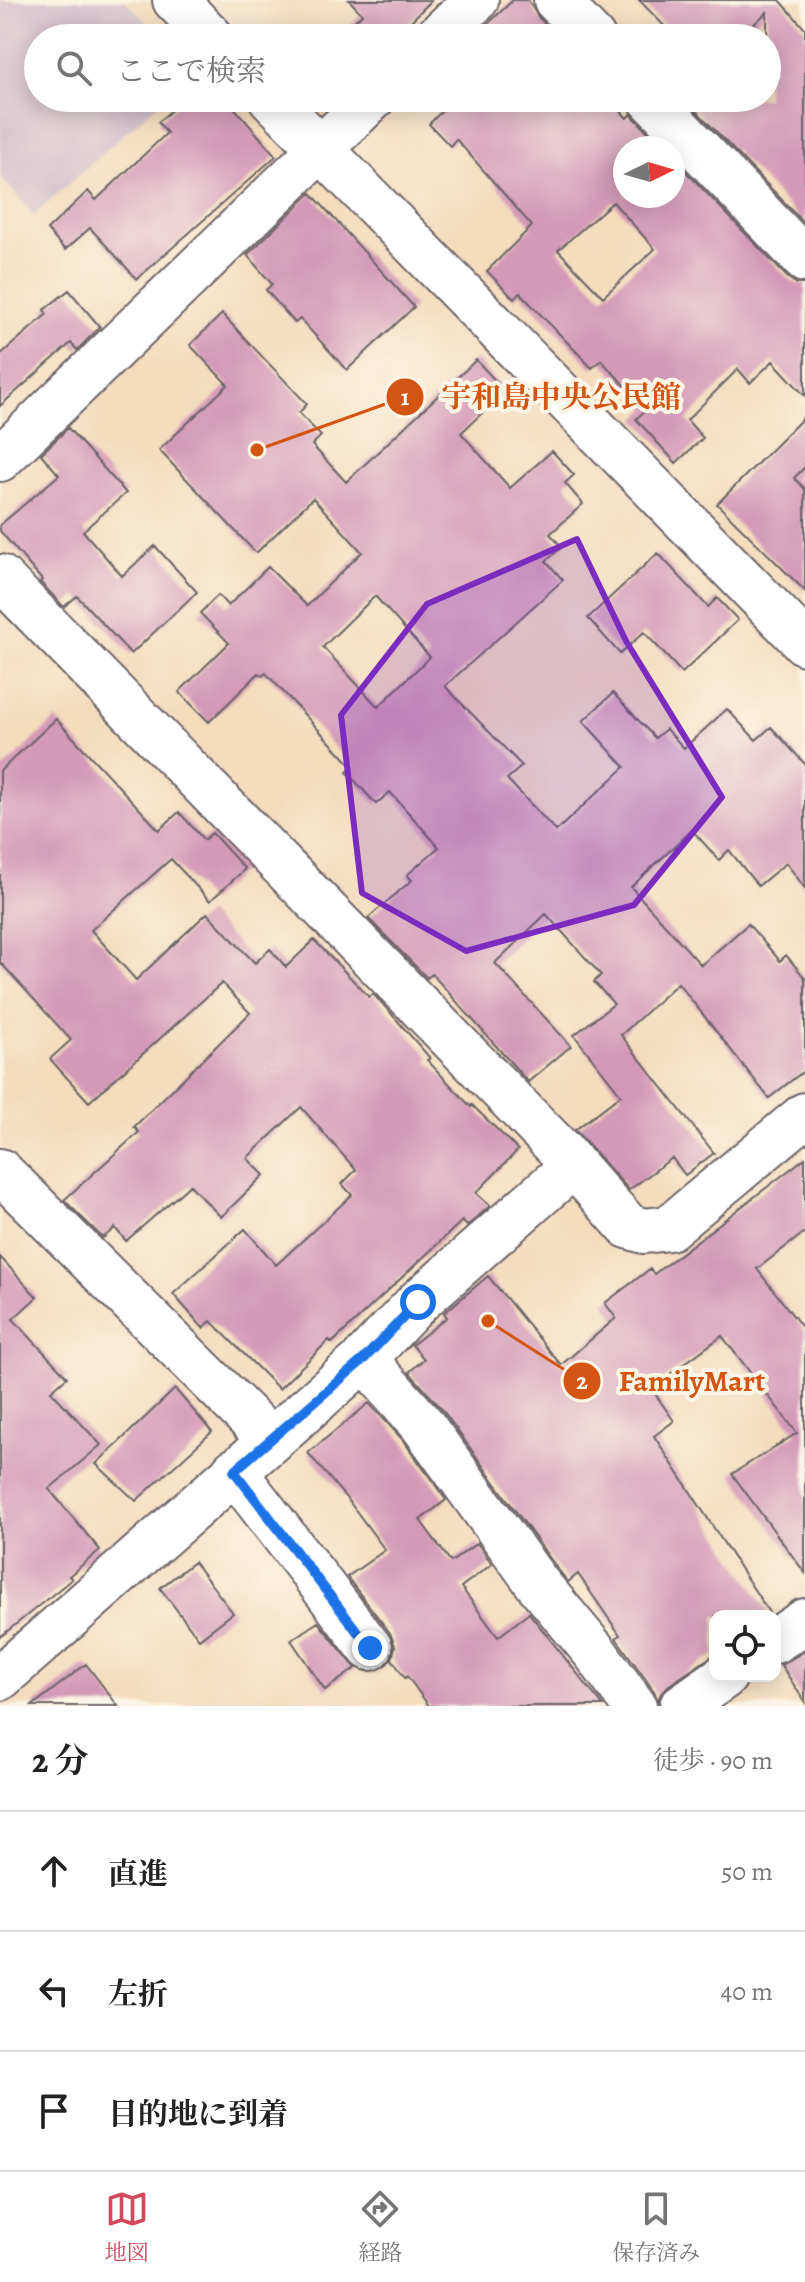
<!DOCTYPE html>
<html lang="ja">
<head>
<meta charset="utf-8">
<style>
	body { margin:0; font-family:Alegreya,"Noto Serif JP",serif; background:#f2f2f2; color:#222 }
	.controls { position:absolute; right:24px; bottom:24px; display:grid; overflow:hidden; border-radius:16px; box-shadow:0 4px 20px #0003 }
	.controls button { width:72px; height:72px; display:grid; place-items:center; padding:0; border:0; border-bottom:2px solid #e0e0e0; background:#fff; color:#222; font:40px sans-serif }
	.compass { position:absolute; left:613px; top:136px; width:72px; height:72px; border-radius:50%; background:#fff; box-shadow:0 4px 20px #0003; rotate:85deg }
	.stop { position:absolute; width:24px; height:24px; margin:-18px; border:6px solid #1a73e8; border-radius:50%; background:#fff }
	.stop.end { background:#1a73e8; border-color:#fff; box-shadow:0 2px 8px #0008 }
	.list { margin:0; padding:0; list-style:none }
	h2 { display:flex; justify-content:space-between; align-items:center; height:104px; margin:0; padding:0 32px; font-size:34px }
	h2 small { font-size:26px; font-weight:400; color:#767676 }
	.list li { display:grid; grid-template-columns:52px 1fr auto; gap:24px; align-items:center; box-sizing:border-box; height:120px; padding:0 32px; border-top:2px solid #e0e0e0 }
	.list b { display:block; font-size:30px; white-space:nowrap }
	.list em { font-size:26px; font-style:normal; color:#767676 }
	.icon { flex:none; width:44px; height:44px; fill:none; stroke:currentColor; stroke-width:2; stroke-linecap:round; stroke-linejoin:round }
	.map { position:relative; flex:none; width:805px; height:1706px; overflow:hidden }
	.search { position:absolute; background:#fff; box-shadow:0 4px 20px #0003; left:24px; right:24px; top:24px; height:88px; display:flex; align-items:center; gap:20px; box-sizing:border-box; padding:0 28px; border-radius:44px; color:#767676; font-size:30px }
	.sheet { height:464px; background:#fff }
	nav { display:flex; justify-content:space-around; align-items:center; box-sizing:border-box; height:112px; border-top:2px solid #e0e0e0; background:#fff; font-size:22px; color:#767676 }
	nav a { display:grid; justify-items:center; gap:4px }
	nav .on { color:#d1495b }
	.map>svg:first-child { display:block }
</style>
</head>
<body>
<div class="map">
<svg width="805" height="1706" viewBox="0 0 805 1706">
	<rect width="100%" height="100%" fill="#fcf5e5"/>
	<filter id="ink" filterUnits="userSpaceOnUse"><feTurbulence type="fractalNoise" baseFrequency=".0125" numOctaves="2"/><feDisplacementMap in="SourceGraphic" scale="16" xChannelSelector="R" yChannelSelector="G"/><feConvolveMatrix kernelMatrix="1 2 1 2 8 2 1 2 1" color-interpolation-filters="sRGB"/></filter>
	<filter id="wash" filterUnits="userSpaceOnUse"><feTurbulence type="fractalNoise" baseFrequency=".006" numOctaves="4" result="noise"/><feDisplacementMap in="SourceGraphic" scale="32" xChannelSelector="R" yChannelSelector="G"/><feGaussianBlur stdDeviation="1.8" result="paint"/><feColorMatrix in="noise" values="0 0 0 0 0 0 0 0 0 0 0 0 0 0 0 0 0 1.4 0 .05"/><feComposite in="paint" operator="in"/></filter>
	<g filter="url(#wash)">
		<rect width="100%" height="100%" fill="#f4dcbd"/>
		<path fill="#d1bdcb" d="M0,0h125l36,38h-123v60h126l-130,117 -34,-39z"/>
		<g id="blocks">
			<path fill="#d39ab8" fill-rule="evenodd" d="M349,0h83l-38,38h-58l26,-24z
				M513,0h15l10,17 20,21h-85z
				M639,0h141l25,29v195l-117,-122 4,-4h75v-86l-28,26h-63z
				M185,98h41l50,58 -139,123 -47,-51 -25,22 -18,-20 41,-39 8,9 71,-67 -9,-11z
				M455,98h154l18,20 4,-4 32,34h-38v48h48v-38l114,119 10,7h8v112l-32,-35 -23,22 -12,-14 -51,51 16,18 -27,25 -40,-44 11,-10 -46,-49 -9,8 -72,-75 -6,6 -27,-28 45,-45 -76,-87 -6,7 -21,-22zM613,202l42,47 -52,48 -45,-47z
				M311,193l103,114 -67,63 -47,-51 -5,4 -29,-33 6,-6 -25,-29z
				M69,290l31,37 -23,23 -6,-7 -71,63v-51l47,-41 -3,-4z
				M222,314l85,90 -8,9 22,23 -9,9 34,37 130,-122 29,31 -44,42 49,55 42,-37 22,24 -9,8 18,21 -33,30 12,13 -16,14 17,19 -118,106 77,80 -15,13 49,52 69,-64 -42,-46 30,-28 42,45 11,-9 18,19 43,-39 29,31 15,-13 34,37v124l-19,-25 -28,23 -29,-36 -10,10 -27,-30 -61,57 70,78 47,-41 32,37 6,-6 19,23v92l-36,28 -91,-115 -57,52 93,118 -29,22 -13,-17 -43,32 -54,-60 46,-35 -47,-60 40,-31 -20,-22 7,-7 -55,-61 -51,49 76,83 -43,36 -96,-108 -5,4 -59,-60 44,-38 -5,-5 32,-28 -49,-55 -14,12 -29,-32 6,-5 -87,-94 -4,3 -3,-3 -50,49 -30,-30 50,-49 -29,-30 18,-18 10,11 40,-39 39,39 55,-54 -49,-54 -57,55 -97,-103 69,-65 -38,-40zM375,596l55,61 -52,50 -55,-60z
				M805,416v51l-11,11 11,11v102l-88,-87z
				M68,428l58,65 -43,38 39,45 33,-30 42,46 -66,62 -54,-58 -13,11 -24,-25 2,-2 -42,-49v-6l59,-50 -18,-21z
				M658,553l50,54 9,-9 21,22 -56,53 -38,-41 -24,22 -32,-36z
				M56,719l103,111 20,-18 25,28 8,-7 33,36 -35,32 -39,-42 -80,71 45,50 71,-67 48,50 15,-14 16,18 28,-27 55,57 4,-3 16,17 41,47 -3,2 44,47 1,-2 46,45 -42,43 14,13 -23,20 -5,-5 -130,122 -3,-3 -50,49 -68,-68 -8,7 -30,-34 72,-65 31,36 76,-70 -10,-11 14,-14 -55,-63 -54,51 17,17 -43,42 -31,-32 -64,56 -11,-13 -12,10 -39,-38 75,-68 -5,-5 116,-114 -28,-30 -133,119 -39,-43 21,-19 -71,-78v-191z
				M805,1158v74l-48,37 48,62v242l-73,-99 65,-41 -75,-97 -71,52 23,33 -20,15 116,178 -55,2v38l-47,32 -8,9 -2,6 -4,-10 -38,-53 4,-3 -42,-61 -10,8 -11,-14 -116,-160 -32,-36 15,-13 -12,-14 35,-28 -3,-4 44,-37 73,89 55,-47 -11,-15 45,-34 4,5z
				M0,1257l37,40 -24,22 54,58 -16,14 50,54 -52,44 51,61 -31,26 3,3 -72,58z
				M175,1389l37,43 -76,69 -40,-37z
				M369,1403l33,36 44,61 -26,20 31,42 26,-19 15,21 -31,23 37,50 31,-24 74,93h-174l-22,-30 -2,2 -13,-19 3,-13 -5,-13 -43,-56 38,-27 -37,-50 -40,-47z
				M194,1562l39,51 -34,26 -39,-51z
				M318,1622l38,46 -31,22 -34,-50z
				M805,1651v51l-24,-37z
				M86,1664l32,42h-86z"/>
		</g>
	</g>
	<g filter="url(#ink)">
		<use href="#blocks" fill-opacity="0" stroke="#6c6368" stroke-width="2"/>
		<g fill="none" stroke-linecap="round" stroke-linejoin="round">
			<g stroke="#6c6368" stroke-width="48">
				<path id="minor" d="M175,0l37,38
					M556,0l37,38
					M436,38l40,-38
					M271,98l534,545
					M650,98l155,162
					M0,459l373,-361
					M0,577l562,575 66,74 16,5 25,-3 136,-113
					M0,1171l271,269
					M364,1359l57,64 116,160 57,68 40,55
					M234,1471l136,177
					M775,1641l30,-20
					M0,1678l364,-319 54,-57 156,-137
					M682,1706l43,-30"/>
			</g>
			<use href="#minor" stroke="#fff" stroke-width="44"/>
		</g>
	</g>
	<g fill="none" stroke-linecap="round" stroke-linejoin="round" filter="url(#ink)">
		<path stroke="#1a73e8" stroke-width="10" d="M370,1648l-136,-177 130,-112 54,-57"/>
	</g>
	<path fill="#7b2cbf" fill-opacity="0.2" stroke="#7b2cbf" stroke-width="6" stroke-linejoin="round" d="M577,539l49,102 96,156 -88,108 -168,46 -104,-58 -21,-178 86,-111z"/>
	<path fill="none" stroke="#d45411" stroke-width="3" d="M257 450L405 397M488 1321L582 1381"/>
	<g fill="#d45411" stroke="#fcf5e5" stroke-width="3">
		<circle cx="257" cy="450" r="8"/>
		<circle cx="488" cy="1321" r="8"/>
		<circle cx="405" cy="397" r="20"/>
		<circle cx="582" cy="1381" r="20"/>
	</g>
	<g font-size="24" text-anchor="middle" font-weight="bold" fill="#fff">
		<text x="405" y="405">1</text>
		<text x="582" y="1389">2</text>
	</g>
	<g font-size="30" text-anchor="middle" font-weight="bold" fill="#d45411" stroke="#fcf5e5" stroke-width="8" stroke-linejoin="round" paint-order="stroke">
		<text x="561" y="407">宇和島中央公民館</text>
		<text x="692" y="1391">FamilyMart</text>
	</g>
</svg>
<div class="controls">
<button><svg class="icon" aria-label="locate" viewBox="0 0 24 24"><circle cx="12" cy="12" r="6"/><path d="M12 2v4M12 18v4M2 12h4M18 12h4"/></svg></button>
</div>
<svg class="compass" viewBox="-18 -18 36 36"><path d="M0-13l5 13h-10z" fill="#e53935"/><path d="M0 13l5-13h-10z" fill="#767676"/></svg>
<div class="stop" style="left:418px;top:1302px"></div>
<div class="stop end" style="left:370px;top:1648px"></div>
<div class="search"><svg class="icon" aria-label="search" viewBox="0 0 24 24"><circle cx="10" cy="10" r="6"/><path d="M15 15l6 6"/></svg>ここで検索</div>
</div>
<section class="sheet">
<h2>2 分<small>徒歩 · 90 m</small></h2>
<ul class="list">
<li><svg class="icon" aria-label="ahead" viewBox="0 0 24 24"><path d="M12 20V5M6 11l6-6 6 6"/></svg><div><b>直進</b></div><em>50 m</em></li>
<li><svg class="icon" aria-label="left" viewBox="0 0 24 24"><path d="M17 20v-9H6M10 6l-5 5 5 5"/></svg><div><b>左折</b></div><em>40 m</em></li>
<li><svg class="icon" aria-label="arrive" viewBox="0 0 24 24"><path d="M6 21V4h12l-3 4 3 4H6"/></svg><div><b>目的地に到着</b></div></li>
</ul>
</section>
<nav>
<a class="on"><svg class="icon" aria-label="map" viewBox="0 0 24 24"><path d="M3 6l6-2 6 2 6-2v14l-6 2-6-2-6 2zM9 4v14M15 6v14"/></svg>地図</a>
<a><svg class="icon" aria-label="directions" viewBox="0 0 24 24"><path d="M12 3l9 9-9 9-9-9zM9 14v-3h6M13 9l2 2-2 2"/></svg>経路</a>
<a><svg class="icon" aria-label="saved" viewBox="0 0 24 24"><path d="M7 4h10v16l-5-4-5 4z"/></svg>保存済み</a>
</nav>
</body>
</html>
